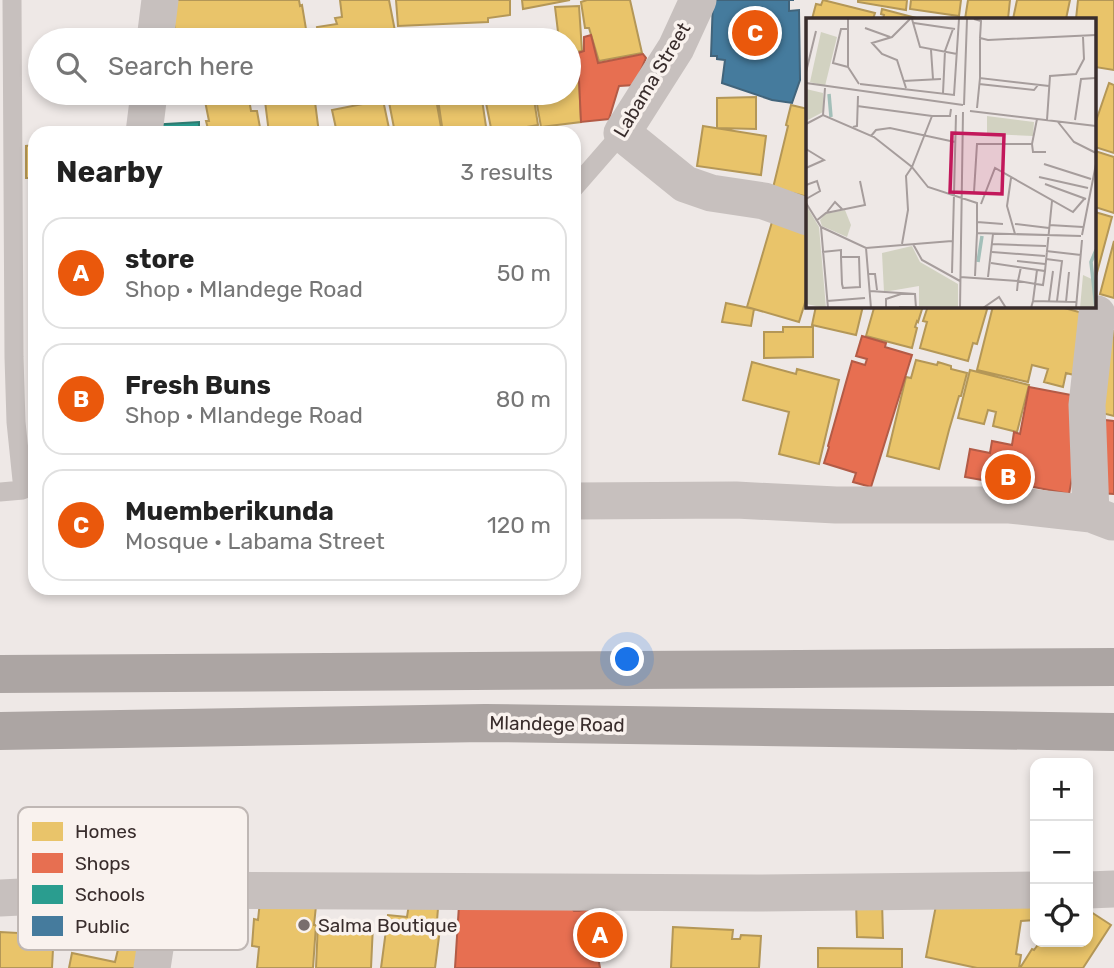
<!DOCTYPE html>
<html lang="en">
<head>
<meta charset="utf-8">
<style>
	body { margin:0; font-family:Rubik,sans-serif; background:#f2f2f2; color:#222 }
	.controls { position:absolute; right:21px; bottom:21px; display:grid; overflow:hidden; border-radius:14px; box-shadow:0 4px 10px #0003 }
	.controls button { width:63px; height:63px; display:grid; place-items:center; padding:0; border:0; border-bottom:2px solid #e0e0e0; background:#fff; color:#222; font:35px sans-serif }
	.you { position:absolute; left:628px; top:660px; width:24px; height:24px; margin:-18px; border:5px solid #fff; border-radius:50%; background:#1a73e8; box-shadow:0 0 0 10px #1a73e833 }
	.badge { display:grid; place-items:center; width:46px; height:46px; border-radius:50%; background:#ea580c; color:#fff; font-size:23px; font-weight:700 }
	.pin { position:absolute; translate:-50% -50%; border:4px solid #fff; box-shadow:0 2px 7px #0006 }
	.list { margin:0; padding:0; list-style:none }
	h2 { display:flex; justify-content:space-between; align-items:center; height:91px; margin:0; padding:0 28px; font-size:30px }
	h2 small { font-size:23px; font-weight:400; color:#767676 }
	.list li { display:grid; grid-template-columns:46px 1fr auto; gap:21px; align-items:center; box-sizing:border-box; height:112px; margin:0 14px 14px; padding:0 14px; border:2px solid #e0e0e0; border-radius:21px }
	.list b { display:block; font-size:26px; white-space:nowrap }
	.list p { margin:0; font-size:23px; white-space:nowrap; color:#767676 }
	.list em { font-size:23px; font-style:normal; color:#767676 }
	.icon { flex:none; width:38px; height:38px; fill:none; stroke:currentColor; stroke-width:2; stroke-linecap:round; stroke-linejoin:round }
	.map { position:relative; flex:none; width:1114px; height:968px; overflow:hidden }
	.search { position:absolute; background:#fff; box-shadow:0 4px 10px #0003; left:28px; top:28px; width:553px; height:77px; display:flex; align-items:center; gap:18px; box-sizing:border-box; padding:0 24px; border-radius:38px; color:#767676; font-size:26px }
	.panel { position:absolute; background:#fff; box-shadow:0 4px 10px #0003; left:28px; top:126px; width:553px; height:469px; border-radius:21px }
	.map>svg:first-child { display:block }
</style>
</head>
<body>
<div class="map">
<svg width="1114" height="968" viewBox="0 0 1114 968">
	<rect width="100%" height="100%" fill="#eee8e6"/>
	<path fill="#e9c46a" stroke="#b49757" stroke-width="2" d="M171,0h128l1,6 2,-1 5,30 -31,5h-100z
		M340,0h49l6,31 -51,9h-25l-2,-13 20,-3 -2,-6 7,-1z
		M396,0h114v15l-22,3v4l-90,4z
		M522,0h48l-47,9z
		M587,0h43l12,53 -43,8 -10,-33h-4l-4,-26z
		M823,0l52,13 -2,6h-61l4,-15 5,1z
		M858,0h49l-1,10 -48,-8z
		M911,0h50l-2,16 -49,-7z
		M968,0h42l-2,19h-43z
		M1017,0h53l-4,19h-53z
		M1078,0h36v70l-19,-3v-48h-19z
		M579,6l3,45 -13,2v-13h-10l-4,-33z
		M882,9l38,10h-37l1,-4 -3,-1z
		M549,32l5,1 1,7h-27v-1l21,-2z
		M575,55v4h3l3,63 -40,5 -6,-34h34v-37z
		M1109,83l5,2v68l-19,-6v-23z
		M221,93h27l3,18h6l4,22h-52l-3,-12h3l-5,-25z
		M256,93h37l-35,7z
		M330,93h54l-20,3 -6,3 -26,4z
		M393,93h42l7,40h-47l-7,-36 5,-1z
		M437,93h44l6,40h-44z
		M484,93h49l5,32 -46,8z
		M314,94l5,39h-50l-4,-32z
		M756,97v32l-39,-1v-30z
		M383,100l7,33h-53l-5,-23z
		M791,105l17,4v88l-35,-9 15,-62 -2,-1z
		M703,126l63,10 -5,39 -64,-9z
		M35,145v33h-9v-32z
		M1095,151l19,6v56l-19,-6z
		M1095,212l17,5 -17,63z
		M772,222l36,11v60l-9,29 -52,-15z
		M1114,241v57l-14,-4z
		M726,303l28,6 -3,17 -29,-4z
		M816,306h47l-7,29 -44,-10z
		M923,306l-5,16 -1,-1 -2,6 2,1 -5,20 -46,-12 8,-28 -6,-2z
		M928,306h60l-11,38 -4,-1 -5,18 -48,-13 7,-26 -4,-1z
		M993,306h64l33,9 -16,60 -8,-2 -3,14 -19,-5 4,-13 -16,-4 -4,17 -51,-12z
		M783,327h30v30l-49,1v-26h19z
		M1107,329l7,2v85l-20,-5z
		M916,360l21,5 1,-3 13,4v3l16,4 -6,23h-2l-10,34 -10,39 -52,-13 19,-79 5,1z
		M752,362l44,12 1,-5 42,11 -20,84 -40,-10 10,-42 -46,-12z
		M970,370l59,15 -12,47 -24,-6 3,-14 -8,-2 -4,14 -26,-6z
		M938,895l97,1v24l-14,1 -5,33 5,1 -2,13h-42l-51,-11z
		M882,900l1,38 -26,-1 -1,-36z
		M260,901l56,5 -2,19h2l-3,43h-56l2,-21 -7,-1 2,-27 4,1z
		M409,904l29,4 -1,13h4l-6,47h-54l7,-53 19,2z
		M1088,910l23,15 -28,43h-63l12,-19 2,1 6,-8h48z
		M19,918l29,2 -1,16 -25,-1 -1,12 32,2 -1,19h-52v-36l18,1z
		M318,922l55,3 -2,43h-55z
		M673,927l60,3 -1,9h8l1,-4 20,1 -2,32h-88z
		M120,941l22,5 2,22h-75l3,-15 43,9z
		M120,941l22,5 2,22h-75l3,-15 43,9z
		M818,948l84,1v19h-84z"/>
	<path fill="#e76f51" stroke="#b35b46" stroke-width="2" d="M591,35l7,28 45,-9 3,4 -11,27 -16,1 -10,33 -28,3 -3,-64 -2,1 -1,-5 9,-3v-14z
		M862,336l24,7 -1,4 27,8 -41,132 -18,-5 3,-9 -32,-10 5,-16 -1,-1 24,-85 13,4 2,-6 -11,-3z
		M1029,387l58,11 -18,96 -56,-11 6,-29 -3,-1 -6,32 -45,-8 5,-28 20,4 2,-12 20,4 2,-13 6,2z
		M1105,420l9,1v73l-15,-1z
		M459,905l112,2 3,4h5l10,-2 11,4 -1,5 4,8 -4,9 1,12 -2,10 2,11h-145z"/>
	<path fill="#2a9d8f" stroke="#2e7b71" stroke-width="2" d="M199,122v11h-50v-8z"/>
	<path fill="#457b9d" stroke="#41647b" stroke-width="2" d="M713,0h81h-5v11l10,-1 1,70 -8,23 -20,-3 -50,-17 3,-23 -8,-1v-3h-6z"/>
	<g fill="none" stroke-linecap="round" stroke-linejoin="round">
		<path stroke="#c7c0be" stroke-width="19" d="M574,188l48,-55
			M0,492l23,-2 -7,-68 -2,-65 -2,-357"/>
		<path stroke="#c7c0be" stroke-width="37" d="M698,0l-22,48 -54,85 63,51 26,9 53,8 44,16
			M155,40l5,-40
			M144,133l5,-40
			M1097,314l-10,91 4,109 21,8
			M574,501l162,-1 100,5h174l81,9
			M1088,890l26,-1
			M0,898l164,-8 593,3 278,-3
			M152,968l12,-78"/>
		<path stroke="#aca5a3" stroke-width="38" d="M0,674l1114,-7
			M0,731l485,-8 629,9"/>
	</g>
	<circle fill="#786e6d" stroke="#f9f2ee" stroke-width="2.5" cx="304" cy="925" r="7"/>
	<g text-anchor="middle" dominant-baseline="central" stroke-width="7" stroke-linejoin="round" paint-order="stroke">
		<g font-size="19" fill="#392d2c" stroke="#f9f2ee">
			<text transform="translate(652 80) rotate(-59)">Labama Street</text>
			<text transform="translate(557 724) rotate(1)">Mlandege Road</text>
		</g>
		<g font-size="19" fill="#392d2c" stroke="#f9f2ee" text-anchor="start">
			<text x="318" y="925">Salma Boutique</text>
		</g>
	</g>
	<g transform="translate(806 18)">
		<rect width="290" height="290" fill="#eee8e6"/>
		<path d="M15,14l16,5 -12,49 -15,-4zM0,71l17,4v19l-17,9zM181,98l47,6 -1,14 -46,-2zM0,187l13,22 7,81 -20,-4zM39,192l6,15 -4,12 -25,-11 -2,-6 5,-6zM106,228l8,16 38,22v24l-39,-2v-20l-35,6 -2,-39zM277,257l13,6v27h-16z" fill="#d2d2c1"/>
		<path fill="none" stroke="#a3bfb9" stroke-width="3.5" d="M23,76l2,23M172,244l4,-26M290,290l-5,-46 5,-12"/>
		<path fill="none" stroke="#a69d9c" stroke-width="2" d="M42,1v48l11,17M106,1l8,28 37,7M168,1l7,2 -1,17 8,2 108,-5M108,5l41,6M59,10l25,9M41,11h-6l-8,34 15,4M125,32l2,29M0,54l10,-41M174,60v-40M97,63l38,-2M0,65l157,22M54,66l94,11 5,-76M173,66l55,6 4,-5M100,70l-9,-28 -15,-6 -10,-11 20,-6 18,-18M137,75l2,-42 8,-22M158,87l3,-86M51,88l75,10h18l1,-7M171,90l3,-30 69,8M164,93l126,15M17,97l2,-27M126,98l-20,51 16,20 49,16v30l104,3M241,102l3,-44 26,-2 8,-15 -1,-22M269,102l6,-41 15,-1M252,104l16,20 22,11M0,106l17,-9 51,22 38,30 -6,9 2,34 -6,34M47,109l4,-1 1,-30M65,118l5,-6 14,-2 65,14M226,126l1,8h13M0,131l18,11 -18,8M238,146l47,15M233,159l49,11M205,160l-4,28 8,28M239,166l41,15M0,167l11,-4 3,10 -14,8M168,174l3,-48h55l5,-25M0,185l15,24 7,81M175,186l14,-36 78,44 12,-14M21,194l8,-10 7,7M10,203l10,-8 39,-8 -5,-24M171,204l26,2M209,206l34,4M243,207l34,2M15,209l45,21 86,-7M276,217l14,-71M107,226l9,16 38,21M186,226l54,2M60,230l5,60M240,233l35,4M16,234l19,-2v7l1,27 1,4 17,-1 -1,-30h-18M186,234l53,4M240,241l16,2 -5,40M211,243l28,3M185,245l54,8 7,-70M215,249l-3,14 18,3M146,255l4,-158M62,256h7l2,16M169,258l2,-43M154,259l58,4 -1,10M182,259l5,-43M230,266l7,1 2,-14M64,273l45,3 1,14M21,283l38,-3M227,283l4,-31M243,283l4,-30M260,284l3,-30M93,289l43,1M80,290v-9l15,-5M154,290l3,-196M177,290l16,-11 7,11M225,290l2,-7 44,1M270,290l6,-68"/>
		<path fill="#c2185b" fill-opacity="0.15" stroke="#c2185b" stroke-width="3.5" d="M146,115l52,2 -2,59 -52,-2z"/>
		<rect width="290" height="290" fill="none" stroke="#392d2c" stroke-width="3.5"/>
	</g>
	<rect x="18" y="807" width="230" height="143" rx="10" fill="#f9f2ee" stroke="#bfb7b4" stroke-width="2"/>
	<rect x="32" y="822" width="31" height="19" fill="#e9c46a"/>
	<rect x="32" y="853" width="31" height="20" fill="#e76f51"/>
	<rect x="32" y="885" width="31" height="19" fill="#2a9d8f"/>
	<rect x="32" y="916" width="31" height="20" fill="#457b9d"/>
	<g font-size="19" fill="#392d2c">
		<text x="75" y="838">Homes</text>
		<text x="75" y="870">Shops</text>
		<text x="75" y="901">Schools</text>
		<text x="75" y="933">Public</text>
	</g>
</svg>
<div class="controls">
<button>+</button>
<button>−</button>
<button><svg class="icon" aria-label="locate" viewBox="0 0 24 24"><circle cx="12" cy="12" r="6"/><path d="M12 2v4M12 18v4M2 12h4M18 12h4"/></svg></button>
</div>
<div class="you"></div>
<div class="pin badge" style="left:600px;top:935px">A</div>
<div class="pin badge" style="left:1008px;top:477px">B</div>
<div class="pin badge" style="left:755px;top:33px">C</div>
<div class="search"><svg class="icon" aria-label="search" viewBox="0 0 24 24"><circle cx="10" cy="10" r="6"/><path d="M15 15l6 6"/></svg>Search here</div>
<section class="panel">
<h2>Nearby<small>3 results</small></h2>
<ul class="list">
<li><span class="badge">A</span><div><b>store</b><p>Shop · Mlandege Road</p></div><em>50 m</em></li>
<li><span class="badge">B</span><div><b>Fresh Buns</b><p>Shop · Mlandege Road</p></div><em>80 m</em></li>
<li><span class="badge">C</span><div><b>Muemberikunda</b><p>Mosque · Labama Street</p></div><em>120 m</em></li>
</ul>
</section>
</div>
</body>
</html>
